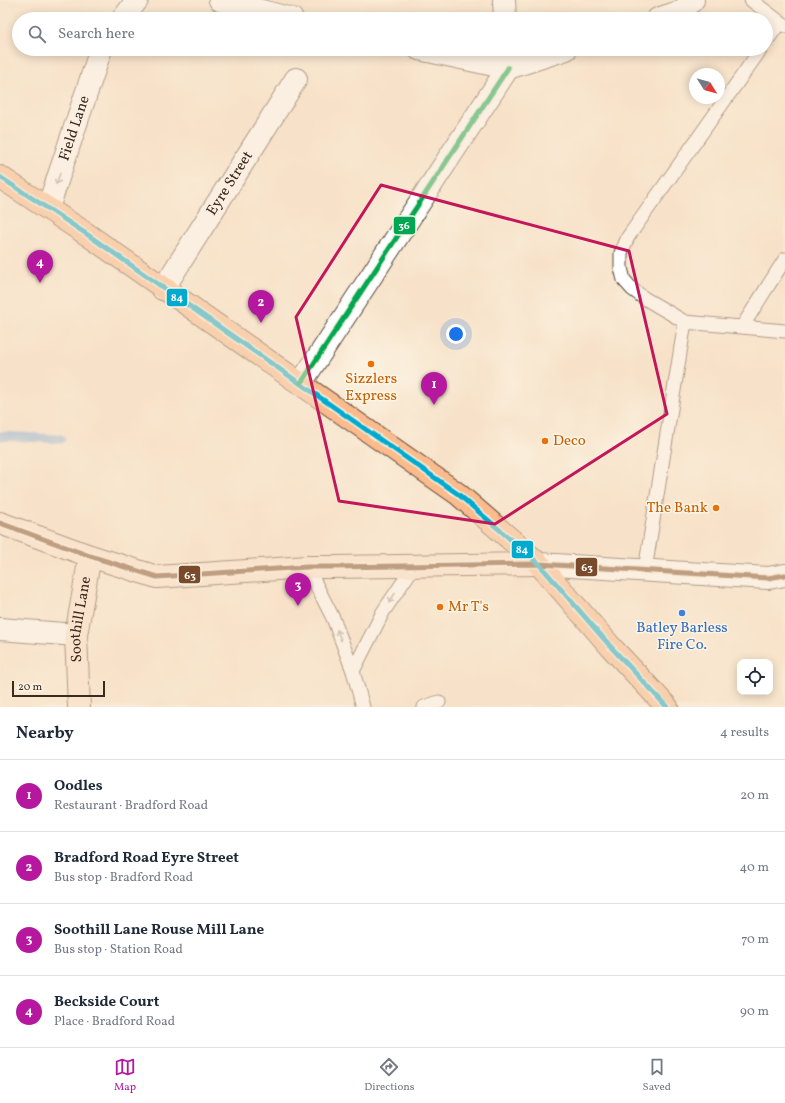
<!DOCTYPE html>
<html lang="en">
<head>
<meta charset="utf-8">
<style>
	body { margin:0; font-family:Vollkorn,serif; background:#f6f6f7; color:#1f2937 }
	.controls { position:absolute; right:12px; bottom:12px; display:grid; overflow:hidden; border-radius:8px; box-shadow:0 2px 10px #0003 }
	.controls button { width:36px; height:36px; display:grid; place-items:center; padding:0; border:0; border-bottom:1px solid #e0e1e3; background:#fff; color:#1f2937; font:20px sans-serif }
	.compass { position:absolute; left:689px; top:68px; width:36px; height:36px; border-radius:50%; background:#fff; box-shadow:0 2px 10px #0003; rotate:127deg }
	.scale { position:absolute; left:12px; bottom:10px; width:93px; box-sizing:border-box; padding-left:4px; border:2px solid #3b2a1e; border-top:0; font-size:11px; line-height:14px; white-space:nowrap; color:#3b2a1e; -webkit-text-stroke:3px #fcf5e5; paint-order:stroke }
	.you { position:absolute; left:456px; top:334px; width:14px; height:14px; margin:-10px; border:3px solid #fff; border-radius:50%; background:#1a73e8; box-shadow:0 0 0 6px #1a73e833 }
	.badge { display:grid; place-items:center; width:26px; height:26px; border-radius:50%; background:#b5179e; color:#fff; font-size:13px; font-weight:700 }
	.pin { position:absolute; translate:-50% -33px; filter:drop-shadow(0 1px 2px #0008) }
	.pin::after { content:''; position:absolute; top:21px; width:14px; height:12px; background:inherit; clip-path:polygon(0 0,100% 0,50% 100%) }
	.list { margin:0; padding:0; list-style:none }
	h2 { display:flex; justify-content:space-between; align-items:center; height:52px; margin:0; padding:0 16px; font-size:17px }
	h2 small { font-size:13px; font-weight:400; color:#747a83 }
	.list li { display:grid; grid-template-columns:26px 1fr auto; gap:12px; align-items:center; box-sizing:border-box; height:72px; padding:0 16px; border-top:1px solid #e0e1e3 }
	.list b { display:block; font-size:15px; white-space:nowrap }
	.list p { margin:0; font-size:13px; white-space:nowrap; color:#747a83 }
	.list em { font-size:13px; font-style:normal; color:#747a83 }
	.icon { flex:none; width:22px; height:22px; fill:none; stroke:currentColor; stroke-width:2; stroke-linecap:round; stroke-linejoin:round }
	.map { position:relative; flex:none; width:785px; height:707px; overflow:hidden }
	.search { position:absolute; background:#fff; box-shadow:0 2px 10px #0003; left:12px; right:12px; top:12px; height:44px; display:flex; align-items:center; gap:10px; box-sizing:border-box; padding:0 14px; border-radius:22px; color:#747a83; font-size:15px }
	.sheet { height:340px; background:#fff }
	nav { display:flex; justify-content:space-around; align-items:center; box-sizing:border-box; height:56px; border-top:1px solid #e0e1e3; background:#fff; font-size:11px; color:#747a83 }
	nav a { display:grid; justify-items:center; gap:2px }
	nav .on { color:#b5179e }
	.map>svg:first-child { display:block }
</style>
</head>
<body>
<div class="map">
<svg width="785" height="707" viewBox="0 0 785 707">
	<rect width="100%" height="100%" fill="#fcf5e5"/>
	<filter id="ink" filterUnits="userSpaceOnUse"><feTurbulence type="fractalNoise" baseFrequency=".025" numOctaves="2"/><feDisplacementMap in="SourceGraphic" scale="8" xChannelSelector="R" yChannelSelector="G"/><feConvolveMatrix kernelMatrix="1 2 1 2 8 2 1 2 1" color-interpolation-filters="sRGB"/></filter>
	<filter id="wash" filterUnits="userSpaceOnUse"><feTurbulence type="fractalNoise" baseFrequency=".012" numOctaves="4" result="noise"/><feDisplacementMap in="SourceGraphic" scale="16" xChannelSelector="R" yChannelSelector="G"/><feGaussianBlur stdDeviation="0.9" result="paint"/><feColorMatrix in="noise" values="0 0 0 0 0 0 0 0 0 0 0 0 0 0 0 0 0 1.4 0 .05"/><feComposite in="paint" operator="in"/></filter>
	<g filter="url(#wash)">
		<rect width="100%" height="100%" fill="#f7e2c9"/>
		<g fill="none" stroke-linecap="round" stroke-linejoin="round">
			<path stroke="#6ca0d8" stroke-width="9" d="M0,436l61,3"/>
		</g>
	</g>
	<g filter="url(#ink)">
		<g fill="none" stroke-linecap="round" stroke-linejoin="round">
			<g stroke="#574638" stroke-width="15">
				<path id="service" d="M751,0l34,26
					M766,42l14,-20
					M685,322l100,9
					M742,327l43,-68
					M307,567l26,51 20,53 10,36
					M645,570l40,-248 -41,-24 -12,-9 -8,-9 -3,-12v-15l7,-16 133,-188
					M353,671l30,-59 31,-46
					M424,707l15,-5"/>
			</g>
			<g stroke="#574638" stroke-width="24">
				<g id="minor">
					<path d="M504,0l1,19"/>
					<path d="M506,49l2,19"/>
					<path id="s1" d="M163,289l133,-210"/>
					<path d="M0,629l76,6"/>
				</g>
			</g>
			<g stroke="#574638" stroke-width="24">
				<g id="tertiary">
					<path d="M220,0l72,19"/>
					<path d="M123,19l14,-19"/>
					<path d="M658,19l24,-8 11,-11"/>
					<path d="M419,49l89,19 58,-19"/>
					<path id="s2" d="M48,208l53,-159"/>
					<path d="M301,383l207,-315"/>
					<path d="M539,564l229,14 17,-3"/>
				</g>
			</g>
			<g stroke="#574638" stroke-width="24">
				<g id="secondary">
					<path d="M0,523l90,33 67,21 150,-10h26l206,-3"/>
					<path id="s3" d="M79,707l-3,-72 14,-79"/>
				</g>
			</g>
			<g stroke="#574638" stroke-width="24">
				<path id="primary" d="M0,177l88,58 370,259 81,70 72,83 56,60"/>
			</g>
			<use href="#service" stroke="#fff" stroke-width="13"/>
			<use href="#minor" stroke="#fff" stroke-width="22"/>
			<use href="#tertiary" stroke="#fff" stroke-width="22"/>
			<use href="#secondary" stroke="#fde4d1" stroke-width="22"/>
			<use href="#primary" stroke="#fbbb8c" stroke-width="22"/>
			<g stroke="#fcf5e5" stroke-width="8">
				<path id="bus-1" d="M0,523l90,33 67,21 150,-10h26l206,-3 229,14 17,-3"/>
			</g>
			<g stroke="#fcf5e5" stroke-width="8">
				<path id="bus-2" d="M0,177l88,58 370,259 81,70 72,83 56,60"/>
			</g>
			<g stroke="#fcf5e5" stroke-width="8">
				<path id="bus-3" d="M301,383l207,-315"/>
			</g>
			<use href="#bus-1" stroke="#7a4b2a" stroke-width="5"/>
			<use href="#bus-2" stroke="#00a9ce" stroke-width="5"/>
			<use href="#bus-3" stroke="#00a651" stroke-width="5"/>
		</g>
		<defs><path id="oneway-shaft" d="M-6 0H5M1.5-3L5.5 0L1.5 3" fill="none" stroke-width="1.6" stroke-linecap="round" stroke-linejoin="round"/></defs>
		<g stroke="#a79f9a">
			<use href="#oneway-shaft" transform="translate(58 179) rotate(109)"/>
			<use href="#oneway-shaft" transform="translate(392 598) rotate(124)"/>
			<use href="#oneway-shaft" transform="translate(339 635) rotate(-110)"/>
		</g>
	</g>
	<path d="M0 0H785V707H0ZM381,185l248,66 38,163 -172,110 -156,-23 -43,-184z" fill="#f7e2c9" fill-opacity=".55" fill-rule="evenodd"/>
	<path fill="none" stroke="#c2185b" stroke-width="3" stroke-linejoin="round" d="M381,185l248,66 38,163 -172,110 -156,-23 -43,-184z"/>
	<g fill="#e8710a" stroke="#fcf5e5" stroke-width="1.5">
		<circle cx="371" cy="364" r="4"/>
		<circle cx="545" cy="441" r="4"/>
		<circle cx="716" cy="508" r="4"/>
		<circle cx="440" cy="607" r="4"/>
	</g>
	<circle fill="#3f7fe0" stroke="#fcf5e5" stroke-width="1.5" cx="682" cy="613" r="4"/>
	<g text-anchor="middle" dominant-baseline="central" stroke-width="3" stroke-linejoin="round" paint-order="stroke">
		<g font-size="15" fill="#3b2a1e" stroke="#fcf5e5">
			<text stroke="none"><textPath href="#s2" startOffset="84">Field Lane</textPath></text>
			<text stroke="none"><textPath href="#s1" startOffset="125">Eyre Street</textPath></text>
			<text stroke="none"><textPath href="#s3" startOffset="88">Soothill Lane</textPath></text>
		</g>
		<g font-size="15" fill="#c56008" stroke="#fcf5e5" text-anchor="start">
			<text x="371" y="379" text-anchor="middle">Sizzlers<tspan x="371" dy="17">Express</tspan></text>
			<text x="553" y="441">Deco</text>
			<text x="708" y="508" text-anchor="end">The Bank</text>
			<text x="448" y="607">Mr T's</text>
		</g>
		<g font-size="15" fill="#366cbe" stroke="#fcf5e5">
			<text x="682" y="628">Batley Barless<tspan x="682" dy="17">Fire Co.</tspan></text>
		</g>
	</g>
	<g stroke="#fcf5e5" stroke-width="1.5">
		<rect x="393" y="216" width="23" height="19" rx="4" fill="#00a651"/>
		<rect x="166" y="288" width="22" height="19" rx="4" fill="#00a9ce"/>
		<rect x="511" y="540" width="23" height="19" rx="4" fill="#00a9ce"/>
		<rect x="575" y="557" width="23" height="20" rx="4" fill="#7a4b2a"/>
		<rect x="178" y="565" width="23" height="19" rx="4" fill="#7a4b2a"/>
	</g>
	<g font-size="11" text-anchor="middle" font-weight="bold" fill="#fff">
		<text x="404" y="229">36</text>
		<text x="177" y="301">84</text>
		<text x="522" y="553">84</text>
		<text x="587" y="571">63</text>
		<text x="190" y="579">63</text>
	</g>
</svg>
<div class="controls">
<button><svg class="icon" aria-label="locate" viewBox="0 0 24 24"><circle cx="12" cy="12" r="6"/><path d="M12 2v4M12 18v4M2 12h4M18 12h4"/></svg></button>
</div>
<svg class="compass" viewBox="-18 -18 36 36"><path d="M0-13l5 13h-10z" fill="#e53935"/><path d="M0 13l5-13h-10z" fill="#747a83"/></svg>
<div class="scale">20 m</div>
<div class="you"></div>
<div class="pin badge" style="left:434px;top:405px">1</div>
<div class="pin badge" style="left:261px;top:323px">2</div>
<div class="pin badge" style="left:298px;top:606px">3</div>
<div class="pin badge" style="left:40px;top:283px">4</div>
<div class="search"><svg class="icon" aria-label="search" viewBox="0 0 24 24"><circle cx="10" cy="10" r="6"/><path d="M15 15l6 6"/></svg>Search here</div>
</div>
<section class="sheet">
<h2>Nearby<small>4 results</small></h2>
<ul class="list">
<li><span class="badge">1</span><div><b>Oodles</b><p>Restaurant · Bradford Road</p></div><em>20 m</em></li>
<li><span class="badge">2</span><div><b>Bradford Road Eyre Street</b><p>Bus stop · Bradford Road</p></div><em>40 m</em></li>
<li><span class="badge">3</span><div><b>Soothill Lane Rouse Mill Lane</b><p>Bus stop · Station Road</p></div><em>70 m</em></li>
<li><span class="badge">4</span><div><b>Beckside Court</b><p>Place · Bradford Road</p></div><em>90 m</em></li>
</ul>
</section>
<nav>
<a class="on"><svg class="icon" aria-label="map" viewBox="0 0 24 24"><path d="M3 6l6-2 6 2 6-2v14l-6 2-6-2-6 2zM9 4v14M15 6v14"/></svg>Map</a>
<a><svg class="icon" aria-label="directions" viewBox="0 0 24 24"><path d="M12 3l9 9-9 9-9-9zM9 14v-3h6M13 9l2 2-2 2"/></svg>Directions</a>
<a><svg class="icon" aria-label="saved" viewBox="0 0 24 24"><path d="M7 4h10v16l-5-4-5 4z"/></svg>Saved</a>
</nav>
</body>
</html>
